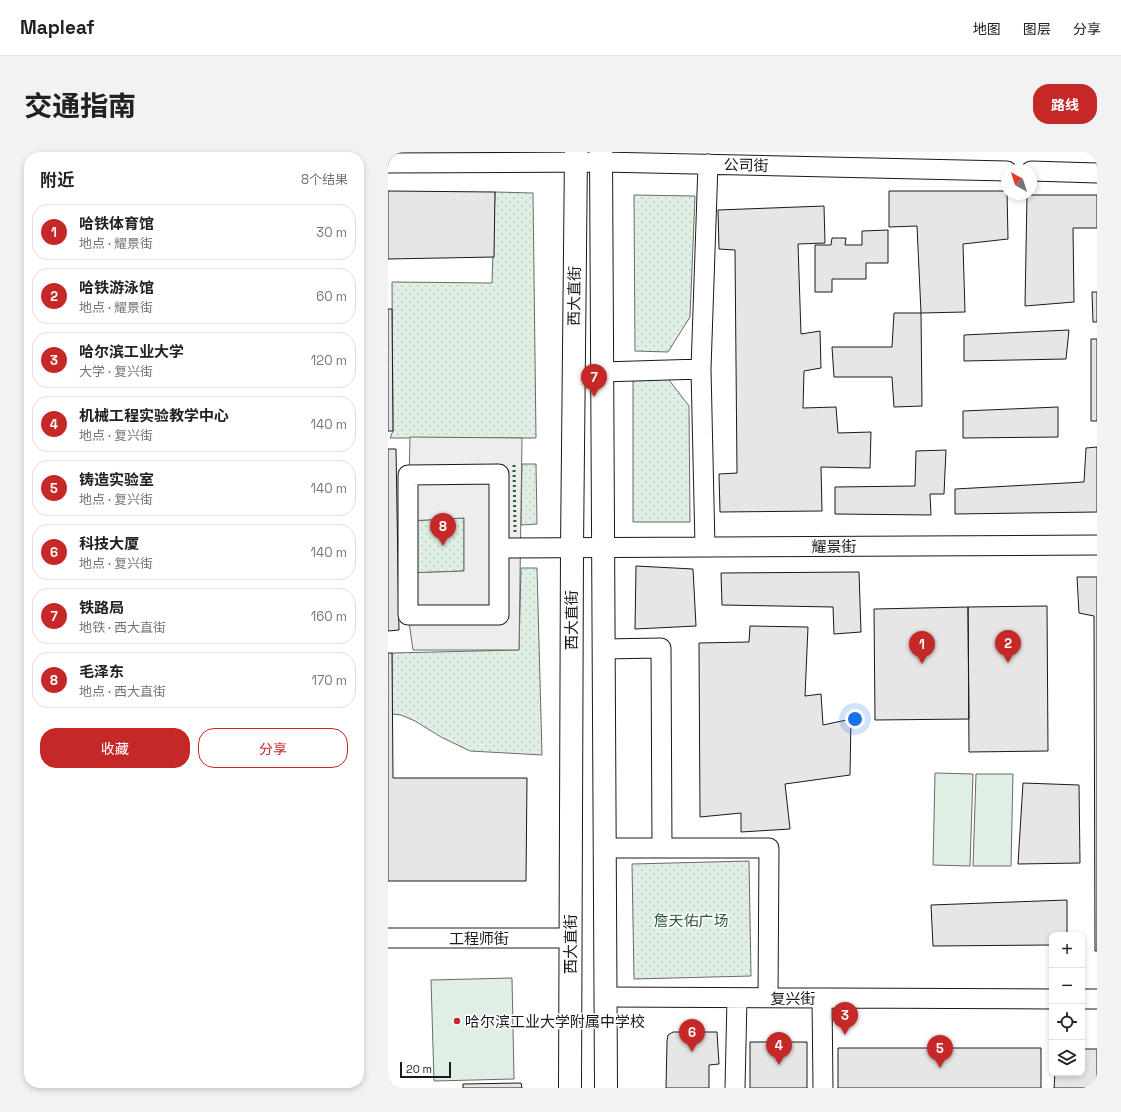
<!DOCTYPE html>
<html lang="zh">
<head>
<meta charset="utf-8">
<style>
	body { margin:0; font-family:"Space Grotesk","Noto Sans SC",sans-serif; background:#f2f2f2; color:#202124 }
	.controls { position:absolute; right:12px; bottom:12px; display:grid; overflow:hidden; border-radius:8px; box-shadow:0 2px 6px #0003 }
	.controls button { width:36px; height:36px; display:grid; place-items:center; padding:0; border:0; border-bottom:1px solid #e0e0e0; background:#fff; color:#202124; font:20px sans-serif }
	.compass { position:absolute; left:613px; top:12px; width:36px; height:36px; border-radius:50%; background:#fff; box-shadow:0 2px 6px #0003; rotate:321deg }
	.scale { position:absolute; left:12px; bottom:10px; width:51px; box-sizing:border-box; padding-left:4px; border:2px solid #1a1a1a; border-top:0; font-size:11px; line-height:14px; white-space:nowrap; color:#1a1a1a; -webkit-text-stroke:3px #fff; paint-order:stroke }
	.you { position:absolute; left:467px; top:567px; width:14px; height:14px; margin:-10px; border:3px solid #fff; border-radius:50%; background:#1a73e8; box-shadow:0 0 0 6px #1a73e833 }
	.badge { display:grid; place-items:center; width:26px; height:26px; border-radius:50%; background:#c62828; color:#fff; font-size:13px; font-weight:700 }
	.pin { position:absolute; translate:-50% -33px; filter:drop-shadow(0 1px 2px #0008) }
	.pin::after { content:''; position:absolute; top:21px; width:14px; height:12px; background:inherit; clip-path:polygon(0 0,100% 0,50% 100%) }
	.list { margin:0; padding:0; list-style:none }
	h2 { display:flex; justify-content:space-between; align-items:center; height:52px; margin:0; padding:0 16px; font-size:17px }
	h2 small { font-size:13px; font-weight:400; color:#757577 }
	.list li { display:grid; grid-template-columns:26px 1fr auto; gap:12px; align-items:center; box-sizing:border-box; height:56px; margin:0 8px 8px; padding:0 8px; border:1px solid #e0e0e0; border-radius:16px }
	.list b { display:block; font-size:15px; white-space:nowrap }
	.list p { margin:0; font-size:13px; white-space:nowrap; color:#757577 }
	.list em { font-size:13px; font-style:normal; color:#757577 }
	.actions { display:flex; gap:8px; padding:12px 16px }
	.actions a { flex:1; padding:9px 0; border:1px solid #c62828; border-radius:16px; text-align:center; font-size:14px; color:#c62828 }
	.actions .main { background:#c62828; color:#fff }
	.icon { flex:none; width:22px; height:22px; fill:none; stroke:currentColor; stroke-width:2; stroke-linecap:round; stroke-linejoin:round }
	.map { position:relative; flex:none; width:709px; height:936px; overflow:hidden; border-radius:16px }
	header { display:flex; align-items:center; gap:24px; box-sizing:border-box; height:56px; padding:0 20px; background:#fff; border-bottom:1px solid #e0e0e0 }
	header strong { font-size:19px }
	nav { display:flex; gap:22px; margin-inline-start:auto; font-size:14px }
	.intro { display:flex; align-items:center; justify-content:space-between; box-sizing:border-box; height:96px; padding:0 24px }
	h1 { margin:0; font-size:28px }
	.button { padding:10px 18px; border-radius:16px; background:#c62828; color:#fff; font-size:14px; font-weight:700 }
	main { display:flex; gap:24px; padding:0 24px }
	aside { flex:1; background:#fff; border-radius:16px; box-shadow:0 2px 6px #0003 }
	.map>svg:first-child { display:block }
</style>
</head>
<body>
<header>
<strong>Mapleaf</strong>
<nav><a>地图</a><a>图层</a><a>分享</a></nav>
</header>
<div class="intro"><h1>交通指南</h1><a class="button">路线</a></div>
<main>
<aside>
<h2>附近<small>8个结果</small></h2>
<ul class="list">
<li><span class="badge">1</span><div><b>哈铁体育馆</b><p>地点 · 耀景街</p></div><em>30 m</em></li>
<li><span class="badge">2</span><div><b>哈铁游泳馆</b><p>地点 · 耀景街</p></div><em>60 m</em></li>
<li><span class="badge">3</span><div><b>哈尔滨工业大学</b><p>大学 · 复兴街</p></div><em>120 m</em></li>
<li><span class="badge">4</span><div><b>机械工程实验教学中心</b><p>地点 · 复兴街</p></div><em>140 m</em></li>
<li><span class="badge">5</span><div><b>铸造实验室</b><p>地点 · 复兴街</p></div><em>140 m</em></li>
<li><span class="badge">6</span><div><b>科技大厦</b><p>地点 · 复兴街</p></div><em>140 m</em></li>
<li><span class="badge">7</span><div><b>铁路局</b><p>地铁 · 西大直街</p></div><em>160 m</em></li>
<li><span class="badge">8</span><div><b>毛泽东</b><p>地点 · 西大直街</p></div><em>170 m</em></li>
</ul>
<div class="actions"><a class="main">收藏</a><a>分享</a></div>
</aside>
<div class="map">
<svg width="709" height="936" viewBox="0 0 709 936">
	<defs>
		<pattern id="park-dots" width="8" height="8" patternUnits="userSpaceOnUse"><rect width="8" height="8" fill="#e0efe3"/><path d="M2 2h.1M6 6h.1" fill="none" stroke="#c0ccc2" stroke-width="1.8" stroke-linecap="round"/></pattern>
	</defs>
	<rect width="100%" height="100%" fill="#fff"/>
	<path fill="url(#park-dots)" stroke="#6a6a6a" d="M107,40l38,1 3,245h-146l3,-7 -1,-149 100,1z
		M246,43l61,1 -5,121 -22,35 -33,-1z
		M278,224l23,30 1,116h-57v-145z
		M134,312h14l1,60 -16,1z
		M76,366v53l-56,2v-52z
		M133,416h16l5,187 -72,-4 -29,-14 -26,-16 -14,-6 -9,-1v-61l127,-3z
		M361,709l2,115 -117,3 -2,-115z"/>
	<path fill="#e0efe3" stroke="#6a6a6a" d="M547,621l38,1 -3,92 -37,-1z
		M588,622h37l-2,92h-38z
		M124,826l2,101 -80,2 -3,-101z"/>
	<path fill="#ededed" stroke="#6a6a6a" d="M22,285l112,1 -3,212h-106l-5,-35v-42l56,-2v-53l-56,3z"/>
	<path fill="#e6e6e6" stroke="#1a1a1a" d="M0,39l107,1 -1,65 -106,2z
		M501,39h118l1,48 -45,5 2,68 -44,1 -4,-87 -28,1z
		M639,43h70v33h-24l1,74 -49,4z
		M436,54l1,37 -27,1 3,90 19,-3 1,37 -17,3 -1,37 33,-1 2,26 33,-1 -1,36 -49,-1 1,44 -102,1 -1,-38 18,-1 -2,-223 -16,-1 -1,-39z
		M500,78v33h-22v16h-34v13h-17v-47h16l1,-7h14l-1,7h17v-14z
		M704,140h5v30h-4z
		M0,157h4l1,122h-5z
		M506,161h27l1,93 -28,1 -2,-30h-58l-2,-30h60z
		M681,178l-3,29 -102,2v-26z
		M703,187h6v82h-6z
		M670,255v30l-95,1v-27z
		M709,295v65l-142,2v-25l129,-7 2,-34z
		M0,297h8l3,181 -11,1z
		M558,298l-2,44h-14l1,21 -96,-1v-27l80,-1 1,-35z
		M248,414l57,3 3,57 -61,3z
		M471,420l2,60 -27,2 -1,-27 -111,-2 -1,-32z
		M689,425h20v374h-2l-1,-335 -15,-3z
		M659,454l1,145 -79,1 -1,-145z
		M580,455l1,112 -94,1 -1,-111z
		M362,474l58,1 -3,69 16,-2 2,31 28,-6 -1,56 -65,9 5,45 -49,3v-19l-41,4 -1,-174 50,-1z
		M0,501h4l1,125h134l-1,103h-138z
		M635,631l56,2 1,78 -62,1z
		M679,748v35h-15v10l-119,1 -2,-41z
		M285,880h44l2,32 -10,1v23h-43l1,-47 1,-6z
		M362,890h57v46h-57z
		M450,896h203v40h-203z
		M694,897h15v39h-43l1,-15h27z
		M133,931l1,5h-59v-4z"/>
	<g fill="none" stroke-linecap="round" stroke-linejoin="round">
		<g stroke="#1a1a1a" stroke-width="21">
			<path id="minor" d="M0,11l213,-1 406,9
				M643,19l66,2
				M313,217l7,-205
				M214,220l99,-3 4,178
				M111,396v67h-91v-140l91,-1v74l598,-3
				M215,497l58,-1 1,200
				M217,696h164l-1,150
				M0,786h181
				M218,845l446,2
				M434,846l1,90
				M694,847h15
				M347,936l2,-90"/>
		</g>
		<g stroke="#1a1a1a" stroke-width="24">
			<path id="major" d="M213,0l5,936
				M182,936l2,-540 4,-396"/>
		</g>
		<use href="#minor" stroke="#fff" stroke-width="19"/>
		<use href="#major" stroke="#fff" stroke-width="22"/>
		<path stroke="#2b5a34" stroke-width="3" stroke-dasharray="2 3" stroke-linecap="butt" d="M126,313l1,67"/>
	</g>
	<circle fill="#c62828" stroke="#fff" stroke-width="1.5" cx="69" cy="869" r="4"/>
	<g text-anchor="middle" dominant-baseline="central" stroke-width="3" stroke-linejoin="round" paint-order="stroke">
		<g font-size="15" fill="#1a1a1a" stroke="#fff">
			<text transform="translate(358 13) rotate(1)">公司街</text>
			<text transform="translate(186 144) rotate(-89)">西大直街</text>
			<text x="446" y="394">耀景街</text>
			<text transform="translate(183 468) rotate(-90)">西大直街</text>
			<text x="91" y="786">工程师街</text>
			<text transform="translate(182 792) rotate(-90)">西大直街</text>
			<text x="405" y="846">复兴街</text>
		</g>
		<g font-size="15" fill="#2b5a34" stroke="#fff">
			<text x="303" y="768">詹天佑广场</text>
		</g>
		<g font-size="15" fill="#1a1a1a" stroke="#fff" text-anchor="start">
			<text x="77" y="869">哈尔滨工业大学附属中学校</text>
		</g>
	</g>
</svg>
<div class="controls">
<button>+</button>
<button>−</button>
<button><svg class="icon" aria-label="locate" viewBox="0 0 24 24"><circle cx="12" cy="12" r="6"/><path d="M12 2v4M12 18v4M2 12h4M18 12h4"/></svg></button>
<button><svg class="icon" aria-label="layers" viewBox="0 0 24 24"><path d="M12 4l9 5-9 5-9-5zM3 14l9 5 9-5"/></svg></button>
</div>
<svg class="compass" viewBox="-18 -18 36 36"><path d="M0-13l5 13h-10z" fill="#e53935"/><path d="M0 13l5-13h-10z" fill="#757577"/></svg>
<div class="scale">20 m</div>
<div class="you"></div>
<div class="pin badge" style="left:534px;top:512px">1</div>
<div class="pin badge" style="left:620px;top:511px">2</div>
<div class="pin badge" style="left:457px;top:883px">3</div>
<div class="pin badge" style="left:391px;top:913px">4</div>
<div class="pin badge" style="left:552px;top:916px">5</div>
<div class="pin badge" style="left:304px;top:900px">6</div>
<div class="pin badge" style="left:206px;top:245px">7</div>
<div class="pin badge" style="left:55px;top:394px">8</div>
</div>
</main>
</body>
</html>
